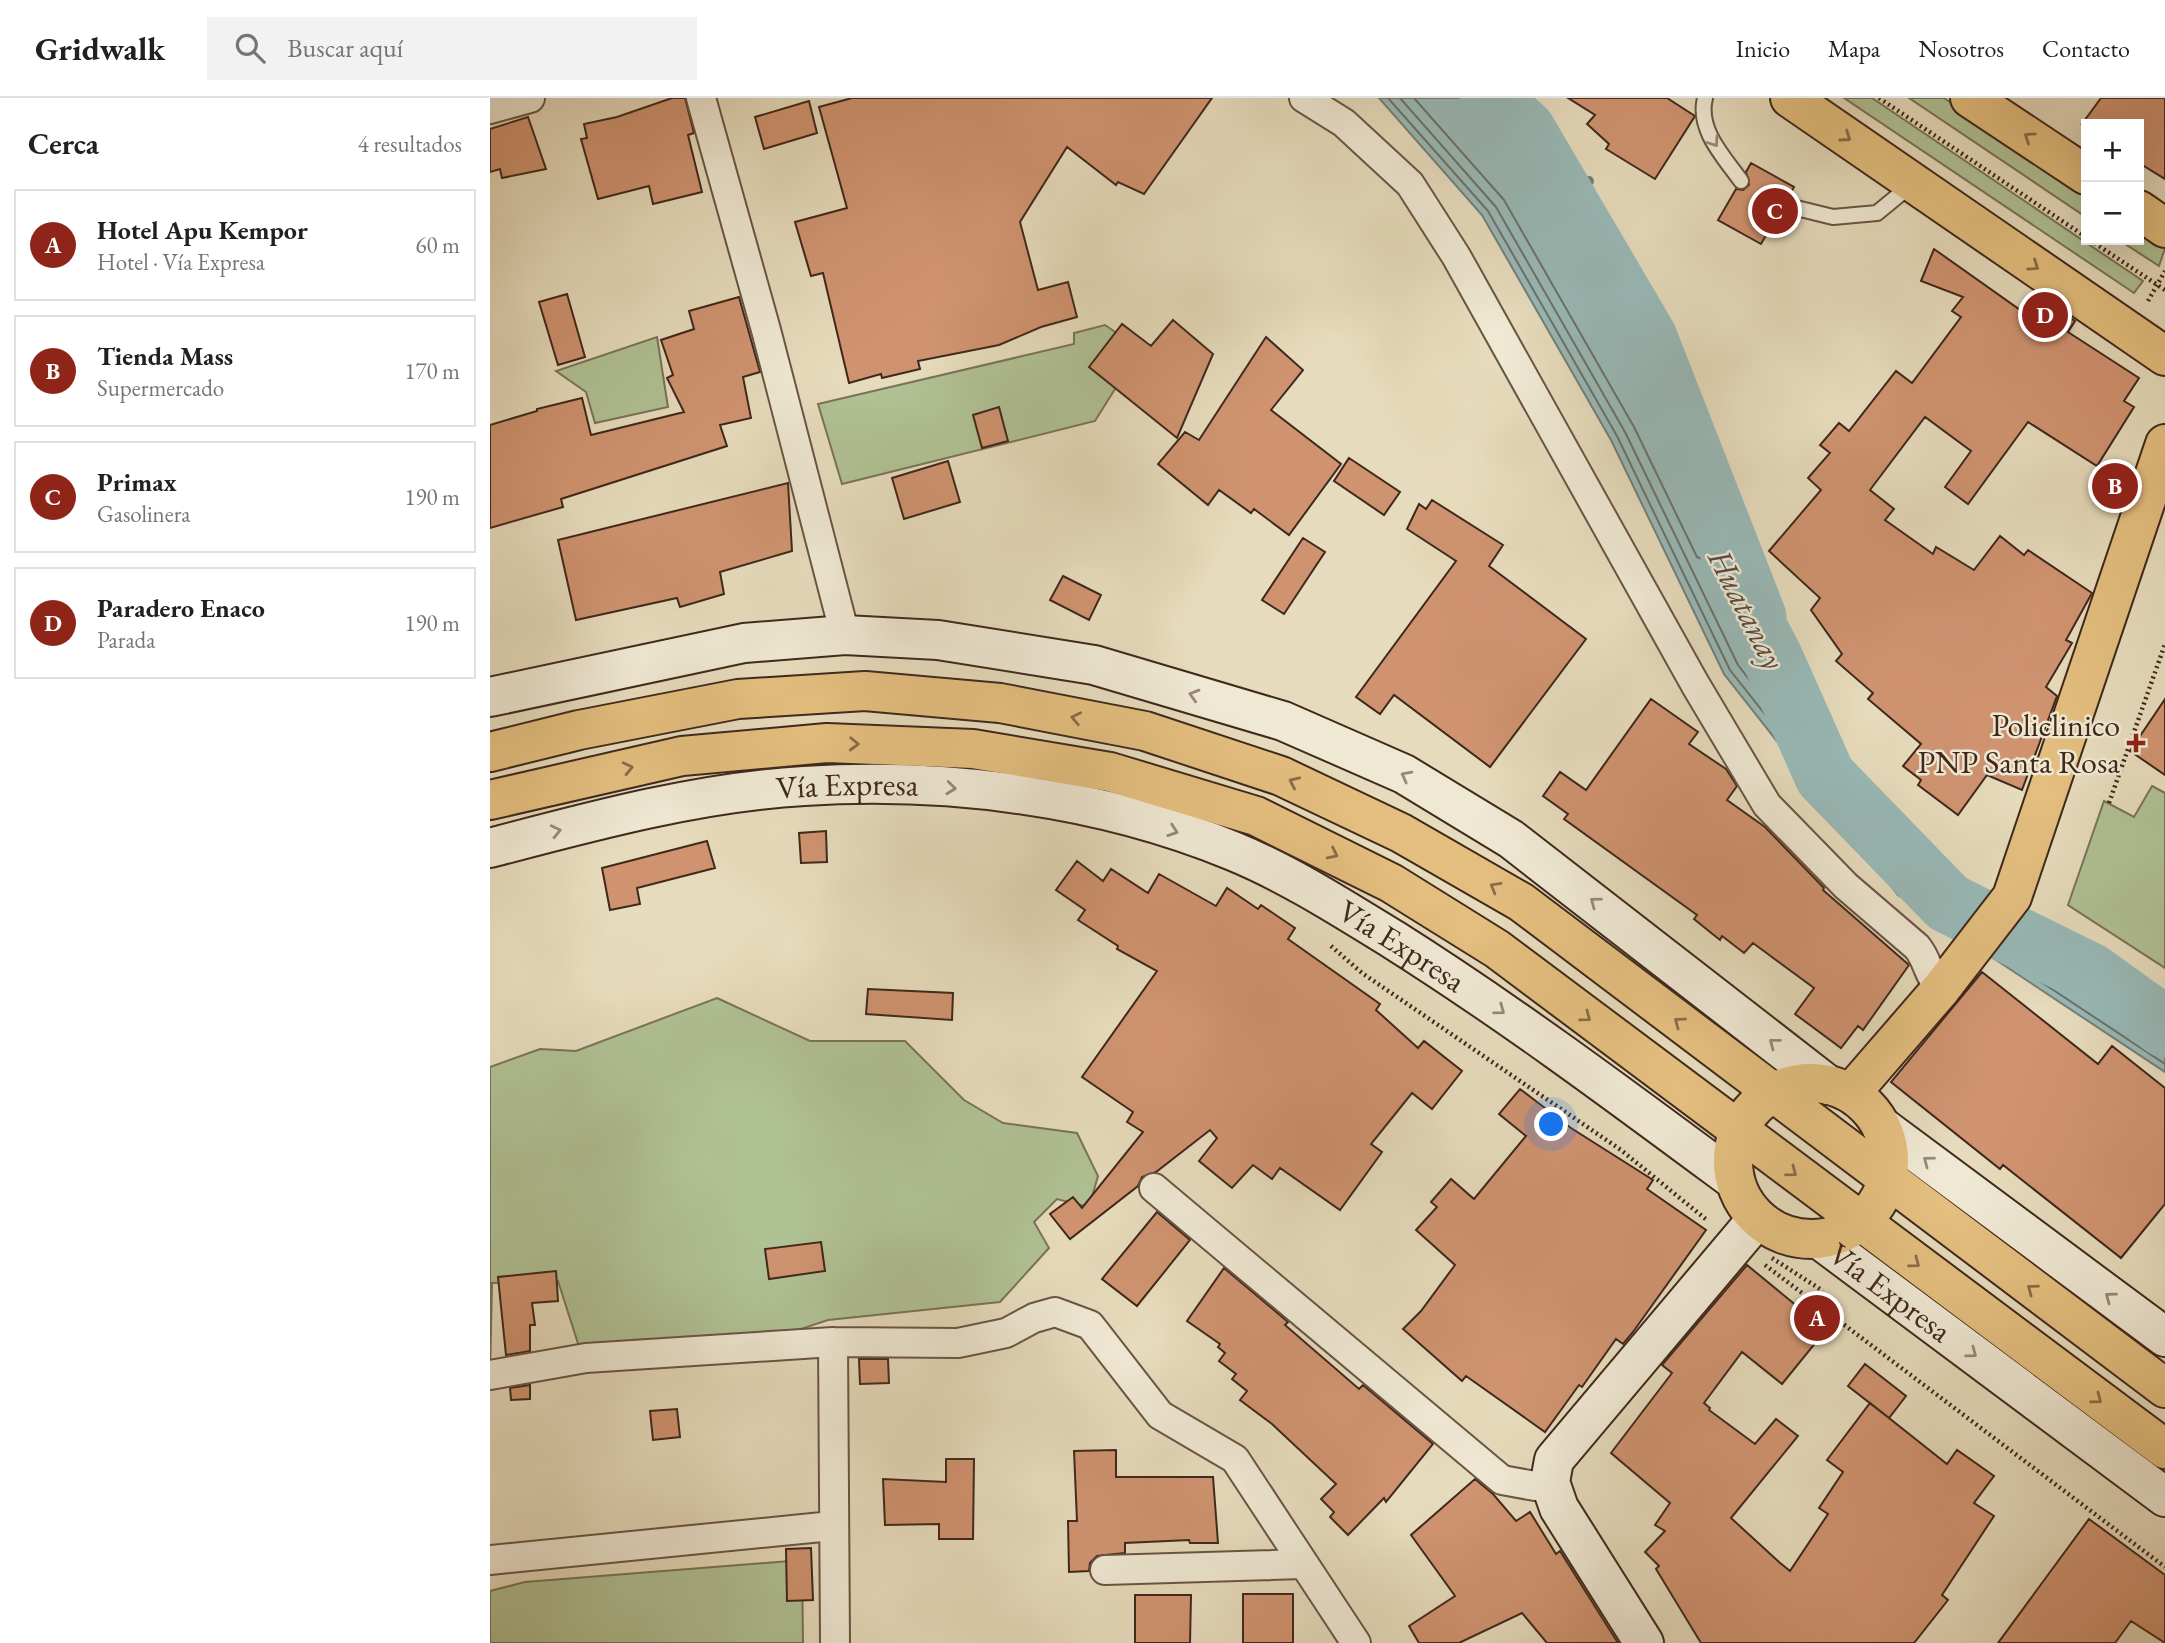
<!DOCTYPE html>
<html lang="es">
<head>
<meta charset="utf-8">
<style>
	body { margin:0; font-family:"EB Garamond",serif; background:#f2f2f2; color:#202124 }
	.controls { position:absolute; right:21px; top:21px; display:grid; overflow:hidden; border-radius:0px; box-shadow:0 7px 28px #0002 }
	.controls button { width:63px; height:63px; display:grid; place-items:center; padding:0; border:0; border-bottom:2px solid #e0e0e0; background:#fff; color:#202124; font:35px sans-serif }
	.you { position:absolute; left:1062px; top:1027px; width:24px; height:24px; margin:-18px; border:5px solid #fff; border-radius:50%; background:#1a73e8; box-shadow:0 0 0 10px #1a73e833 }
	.badge { display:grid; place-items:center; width:46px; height:46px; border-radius:50%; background:#8f2418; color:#fff; font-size:23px; font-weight:700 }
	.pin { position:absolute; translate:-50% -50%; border:4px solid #fff; box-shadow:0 2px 7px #0006 }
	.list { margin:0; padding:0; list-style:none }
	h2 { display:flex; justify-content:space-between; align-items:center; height:91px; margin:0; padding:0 28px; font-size:30px }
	h2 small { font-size:23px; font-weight:400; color:#757577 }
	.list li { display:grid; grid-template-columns:46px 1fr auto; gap:21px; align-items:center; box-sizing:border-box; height:112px; margin:0 14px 14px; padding:0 14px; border:2px solid #e0e0e0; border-radius:0px }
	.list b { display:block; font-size:26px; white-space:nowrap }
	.list p { margin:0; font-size:23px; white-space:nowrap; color:#757577 }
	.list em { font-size:23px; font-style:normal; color:#757577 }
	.icon { flex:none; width:38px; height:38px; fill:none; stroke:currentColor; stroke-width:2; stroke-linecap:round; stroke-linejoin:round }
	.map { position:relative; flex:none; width:1675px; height:1545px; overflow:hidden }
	header { display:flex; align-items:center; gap:42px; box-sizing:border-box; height:98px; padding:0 35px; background:#fff; border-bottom:2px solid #e0e0e0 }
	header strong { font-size:33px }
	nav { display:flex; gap:38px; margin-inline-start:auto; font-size:24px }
	.search { width:490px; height:63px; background:#f2f2f2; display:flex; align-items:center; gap:18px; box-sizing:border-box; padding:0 24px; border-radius:0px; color:#757577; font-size:26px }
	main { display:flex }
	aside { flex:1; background:#fff }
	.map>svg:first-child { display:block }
</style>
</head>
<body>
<header>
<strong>Gridwalk</strong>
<div class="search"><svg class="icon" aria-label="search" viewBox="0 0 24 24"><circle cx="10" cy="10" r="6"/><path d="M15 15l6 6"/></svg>Buscar aquí</div>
<nav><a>Inicio</a><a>Mapa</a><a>Nosotros</a><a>Contacto</a></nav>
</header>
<main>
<aside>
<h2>Cerca<small>4 resultados</small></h2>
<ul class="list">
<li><span class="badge">A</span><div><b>Hotel Apu Kempor</b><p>Hotel · Vía Expresa</p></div><em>60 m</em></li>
<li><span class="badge">B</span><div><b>Tienda Mass</b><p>Supermercado</p></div><em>170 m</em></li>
<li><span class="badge">C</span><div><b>Primax</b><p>Gasolinera</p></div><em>190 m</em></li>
<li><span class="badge">D</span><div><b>Paradero Enaco</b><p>Parada</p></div><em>190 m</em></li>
</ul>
</aside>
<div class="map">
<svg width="1675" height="1545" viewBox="0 0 1675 1545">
	<rect width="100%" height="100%" fill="#e6dbbc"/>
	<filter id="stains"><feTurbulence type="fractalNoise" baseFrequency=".00286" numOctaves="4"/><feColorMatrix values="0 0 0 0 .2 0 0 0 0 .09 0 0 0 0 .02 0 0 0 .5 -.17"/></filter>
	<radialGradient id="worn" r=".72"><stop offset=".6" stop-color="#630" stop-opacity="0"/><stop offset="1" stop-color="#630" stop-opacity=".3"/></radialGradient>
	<path fill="#b0c194" stroke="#787458" stroke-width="2" d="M1354,0h28l271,183 -9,12z
		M1419,0h35l142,97v22z
		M1649,133l26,17 -6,18 -40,-26h20z
		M615,227l35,24 -45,72 -253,63 -24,-80 256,-60v-11z
		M167,239l11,70 -73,16 -9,-31 -30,-21z
		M1662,688l13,7v175l-97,-63 36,-104 30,16z
		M227,900l93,43h95l59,59 39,23 74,10 21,43 -9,31 -32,-8 -23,23 15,26 -49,54 -172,18 -36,12 -210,24 -24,-75 -66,2 -2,93v-309l50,-18 36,2z
		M312,1462l1,83h-313v-52l35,-9z"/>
	<path fill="#98b9b7" stroke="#747f79" stroke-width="2" d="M889,0h111l35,32 122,208 125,319 53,119 123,127 142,70 75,54v45l-267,-177 -174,-221 -113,-234 -129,-225z"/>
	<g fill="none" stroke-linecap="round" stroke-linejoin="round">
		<path stroke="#6c706a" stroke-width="2" d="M898,0l100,113 129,225 113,234 75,95 5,1 1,-4 -46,-103 -124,-318 -121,-206 -32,-29 -2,-8
			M910,0l96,109 129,225 113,233 31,40h4l1,-4 -141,-356 -120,-205 -32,-29 -4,-13
			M924,0l90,102 130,227 63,130 5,2 2,-4 -81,-206 -118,-202 -32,-29 -7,-20
			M1471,830l-58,-38 -56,-71 1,-4h5l91,94 23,11
			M1516,841l80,40 72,52 7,1
			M1506,854l169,112
			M1575,880l76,51 1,5 -5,1 -76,-50 -1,-5z"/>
		<path stroke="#747f79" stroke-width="10" d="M1067,111l32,-28"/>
		<path stroke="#98b9b7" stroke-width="61" d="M1000,0l35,32 122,208 109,279
			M1244,486l38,73 53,119 123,127 142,70 75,54"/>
	</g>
	<path fill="#cf9370" stroke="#3f281c" stroke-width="2" d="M182,0h13l9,35 -6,2 14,57 -49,12 -4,-18 -51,13 -17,-60 6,-1 -3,-14 33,-7z
		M362,0h360l-68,96 -26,-12 -2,3 -49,-38 -47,75 18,68 30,-8 9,35 -36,10 -42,18 -81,16 2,8 -38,9 -1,-4 -32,9 -26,-110 -12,3 -16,-54 52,-14 -28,-101z
		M1078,0h99l28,18 -40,63 -49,-30 3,-5 -22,-20 8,-9z
		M1611,0h64v81l-26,-16v-39h-57z
		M319,3l8,32 -53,16 -9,-32z
		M38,19l18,52 -44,9 -2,-9 -10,3v-43z
		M1261,65l43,24 -5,9 -12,3 -2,8 4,6 -18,31 -43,-24 18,-31 7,1 6,-5 -3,-13z
		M1444,151l92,65 11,-16 38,23 -7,11 71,46 -15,23 10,6 -37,59 -69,-44 -60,82 -23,-17 26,-36 -46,-34 -55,73 24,19 -9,11 48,34 3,-7 38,23 26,-34 24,19 4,-5 64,43 -26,47 6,3 -26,44 11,9 -35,94 -35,-15 -29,40 -40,-30 3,-5 -18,-14 18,-22 -53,-45 5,-6 -37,-32 6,-7 -31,-44 9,-12 -51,-47 52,-61 -13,-12 22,-25 -10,-8 19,-22 10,8 47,-60 16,12 49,-66 -9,-6 11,-14 -42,-16z
		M77,196l18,63 -27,8 -19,-63z
		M249,199l21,75 -17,5 8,41 -31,7 7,21 -166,53 2,8 -73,21v-103l47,-14v-2l45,-11 9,37 93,-23 -17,-34 6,-3 -12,-35 33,-11 -5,-18z
		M683,222l40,34 -36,84 -88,-71 33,-43 29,22z
		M776,239l37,33 -32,40 70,54 -52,71 -35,-26 -3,4 -32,-23 -11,15 -50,-41 27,-32 14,8z
		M509,309l9,34 -26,7 -9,-33z
		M859,360l51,34 -16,23 -50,-34z
		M458,363l12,41 -56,17 -12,-41z
		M298,385l4,68 -72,21 4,22 -44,13 -3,-9 -101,22 -18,-80z
		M942,402l71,45 -14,21 97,73 -96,128 -96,-72 -14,19 -24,-17 100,-136 -49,-32 12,-25 7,5z
		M813,440l22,14 -41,62 -22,-14z
		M573,478l38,19 -12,25 -39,-20z
		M1161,601l47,33 -9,12 37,25 11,17 -10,14 38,27 59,61 -1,2 86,75 -46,65 -5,-4 -17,22 -46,-34 19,-26 -61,-45 -9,10 -22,-17 -2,4 -26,-21 3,-4 -133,-96 4,-5 -25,-18 17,-24 26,18z
		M1675,601v76l-35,-24z
		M336,733l1,31 -26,1 -2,-30z
		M217,743l8,27 -78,20 3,16 -30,6 -8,-42z
		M587,763l26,20 8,-12 37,24 11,-19 57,32 11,-18 31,21 3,-4 34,23 -7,11 92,65 -4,6 42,38 6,-7 38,30 -30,38 -20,-16 -41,51 11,8 -42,58 -60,-42 -8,11 -19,-14 -21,23 -33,-27 18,-23 -7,-8 -54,42 -14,5 -4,9 -68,53 -20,-25 23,-17 9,11 61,-76 -16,-10 6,-10 -51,-35 75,-106 -40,-22 1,-3 -40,-26 7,-10 -29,-20z
		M1492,874l116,92 14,-18 53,42v116l-44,54 -118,-93 -3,4 -109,-87z
		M378,891l85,4 -1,27 -86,-6z
		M1030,991l51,39 82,52 -6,9 59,41 -73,102 -10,12 -7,-5 -34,48 -3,-2 -34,47 -79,-56 -4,5 -59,-52 18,-18 34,-46 -39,-35 21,-23 -6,-5 20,-23 23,20 52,-63 -27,-22z
		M667,1114l33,28 -53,66 -35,-27z
		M331,1144l4,29 -56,8 -4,-30z
		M1257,1167l79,65 -44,54 -40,-32 -38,51 6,5 -1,2 46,34 21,-25 22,17 -67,82 48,44 11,9 38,-57 -9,-6 24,-36 -16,-12 43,-57 77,61 10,-14 37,26 -20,27 20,13 -52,79 6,5 -34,43h-213l-45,-74 3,-3 -14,-14 20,-21 -10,-6 15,-22 -59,-50 61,-80 -10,-8z
		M734,1170l64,54 -3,3 74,64 4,-4 70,59 -47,58 -2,-4 -36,37 -18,-18 4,-5 -13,-13 15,-15 -64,-60 -32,-24 7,-9 -15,-12 4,-5 -17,-13 6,-8 -7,-6 2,-3 -33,-23z
		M66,1173l2,30 -26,2 3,22h-5v26l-24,4 -8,-78z
		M369,1261h29l1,24 -29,1z
		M1375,1266l41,32 -17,22 -41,-32z
		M40,1287v14l-19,1 -1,-12z
		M187,1311l3,28 -27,3 -3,-29z
		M626,1352v27h97l5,66h-28l-1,-3 -64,3v10l-28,3 -7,7 -1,8 -20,1 -1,-51h9l-3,-70z
		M456,1361h28l-1,80h-34v-15l-54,1 -2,-46 63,3z
		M985,1381l18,15 23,27 14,-9 26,42 4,-3 58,92h-71l-25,-30 -63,30h-40l-10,-17 46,-30 -44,-61z
		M1599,1421l76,56v68l-34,-22 -16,22h-117z
		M321,1450l2,52 -26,1 -1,-52z
		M753,1496h50v49h-50z
		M645,1497h56l-1,48h-55z"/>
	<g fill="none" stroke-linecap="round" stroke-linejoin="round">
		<g stroke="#695544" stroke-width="18">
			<path id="lane" d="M1215,0c-8,32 19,59 36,83
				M1294,107l49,12 44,-4 34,-28"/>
		</g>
		<g stroke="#695544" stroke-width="32">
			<path id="street" d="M211,0l65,232 79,305
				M814,0l40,25 66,61 46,72 239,428 72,121 79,81 71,61c11,13 11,29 24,42
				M0,11l40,-11
				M664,1090l348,292 33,6 15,-4
				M0,1277l96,-17 247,-16
				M0,1462l342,-34
				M615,1472l198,-6
				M345,1545l-2,-301 125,1 48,-10 28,-15 21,-6 35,13 70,90 75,44 121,184"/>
		</g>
		<g stroke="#3f281c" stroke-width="42">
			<g id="secondary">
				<path d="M0,599l254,-54 101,-8 93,5 156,25 189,56 121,53 107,65 317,246"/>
				<path id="s1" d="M0,750c102,-27 209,-56 314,-62 143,-9 295,10 429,65 56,23 109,57 161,89 117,74 228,157 340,240"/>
				<path d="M1391,1028l284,211"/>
				<path id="s2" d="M1329,1141l346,258"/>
				<path d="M1154,1545l-85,-135 -9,-26 4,-22 203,-241"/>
			</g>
		</g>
		<g stroke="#3f281c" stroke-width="42">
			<path id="primary" d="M0,654l89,-22 159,-31 127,-8 135,12 145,28 136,45 120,57 120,69 644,486
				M0,702l192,-44 145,-13 146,6 137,23 146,44 135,67 106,66 668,500
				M1243 1063a78 78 0 1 1 156 0a78 78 0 1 1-156 0Z
				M1361,995l90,-104 71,-92 153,-453"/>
		</g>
		<g stroke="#3f281c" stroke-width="42">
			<path id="highway" d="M1300,0l375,258
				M1480,0l116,77
				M1649,112l26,18"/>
		</g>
		<path stroke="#3f281c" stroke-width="4.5" stroke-dasharray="2 3.5" stroke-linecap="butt" d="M1389,0l207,139
			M1600,142l75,50
			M1658,203l17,-30
			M1619,705l56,-159
			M841,848l31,27 259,177 87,71
			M1282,1160l51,33
			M1275,1167l400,302"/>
		<use href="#lane" stroke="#efe8d3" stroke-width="14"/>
		<use href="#street" stroke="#efe8d3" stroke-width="28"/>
		<use href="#secondary" stroke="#efe8d3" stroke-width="38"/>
		<use href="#primary" stroke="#e3be7e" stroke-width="38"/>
		<use href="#highway" stroke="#e3be7e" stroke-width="38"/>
	</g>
	<defs><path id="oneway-chevron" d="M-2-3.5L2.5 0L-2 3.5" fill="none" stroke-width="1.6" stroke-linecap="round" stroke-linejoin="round" transform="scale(1.75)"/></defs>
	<g stroke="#896c48">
		<use href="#oneway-chevron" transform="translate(1356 39) rotate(35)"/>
		<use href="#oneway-chevron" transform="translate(1539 39) rotate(-146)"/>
		<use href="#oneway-chevron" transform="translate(1544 168) rotate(34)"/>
		<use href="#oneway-chevron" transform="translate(586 620) rotate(-169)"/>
		<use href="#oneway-chevron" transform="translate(364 646) rotate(2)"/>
		<use href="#oneway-chevron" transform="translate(138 670) rotate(-13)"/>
		<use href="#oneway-chevron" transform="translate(804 684) rotate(-155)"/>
		<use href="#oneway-chevron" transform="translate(843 756) rotate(26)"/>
		<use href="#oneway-chevron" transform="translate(1005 789) rotate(-150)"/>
		<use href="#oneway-chevron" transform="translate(1096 919) rotate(37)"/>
		<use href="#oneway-chevron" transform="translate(1189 924) rotate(-143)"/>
		<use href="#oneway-chevron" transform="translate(1302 1074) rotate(37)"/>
		<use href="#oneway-chevron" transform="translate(1425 1165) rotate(37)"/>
		<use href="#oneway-chevron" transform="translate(1542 1191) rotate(-143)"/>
		<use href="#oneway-chevron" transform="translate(1607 1301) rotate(37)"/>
	</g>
	<g stroke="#978878">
		<use href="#oneway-chevron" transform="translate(1224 44) rotate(56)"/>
		<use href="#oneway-chevron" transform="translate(704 597) rotate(-164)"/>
		<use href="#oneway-chevron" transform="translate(916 678) rotate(-152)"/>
		<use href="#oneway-chevron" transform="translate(461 690) rotate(6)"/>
		<use href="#oneway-chevron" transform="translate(66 733) rotate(-13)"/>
		<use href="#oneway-chevron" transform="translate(683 733) rotate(19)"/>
		<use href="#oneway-chevron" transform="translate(1105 804) rotate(-143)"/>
		<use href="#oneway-chevron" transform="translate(1010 912) rotate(36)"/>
		<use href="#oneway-chevron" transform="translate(1284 945) rotate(-142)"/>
		<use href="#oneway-chevron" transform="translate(1438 1063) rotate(-143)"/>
		<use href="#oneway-chevron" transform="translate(1620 1199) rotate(-143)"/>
		<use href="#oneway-chevron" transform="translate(1482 1255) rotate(37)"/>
	</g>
	<path fill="#8f2418" stroke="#efe8d3" stroke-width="2.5" d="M1642.5 634.5h7v7h7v7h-7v7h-7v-7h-7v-7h7z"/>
	<g text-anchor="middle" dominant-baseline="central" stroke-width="5" stroke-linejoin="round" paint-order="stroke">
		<g font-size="32" fill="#3f281c" stroke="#efe8d3" text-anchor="end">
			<text x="1630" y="627">Policlinico<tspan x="1630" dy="37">PNP Santa Rosa</tspan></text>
		</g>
		<g font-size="32" fill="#3f281c" stroke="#efe8d3">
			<text stroke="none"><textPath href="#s1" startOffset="364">Vía Expresa</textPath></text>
			<text stroke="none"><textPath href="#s1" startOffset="952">Vía Expresa</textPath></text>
			<text stroke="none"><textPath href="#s2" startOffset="89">Vía Expresa</textPath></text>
		</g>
		<g font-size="33" font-style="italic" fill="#554c43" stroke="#efe8d3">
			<text transform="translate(1257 511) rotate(63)">Huatanay</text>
		</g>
	</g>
	<rect width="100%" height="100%" filter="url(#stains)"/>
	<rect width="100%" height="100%" fill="url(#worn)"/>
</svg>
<div class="controls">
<button>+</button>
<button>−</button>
</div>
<div class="you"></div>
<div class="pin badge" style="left:1327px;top:1220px">A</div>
<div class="pin badge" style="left:1625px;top:388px">B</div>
<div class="pin badge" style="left:1285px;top:113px">C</div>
<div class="pin badge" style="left:1555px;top:217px">D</div>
</div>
</main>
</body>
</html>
